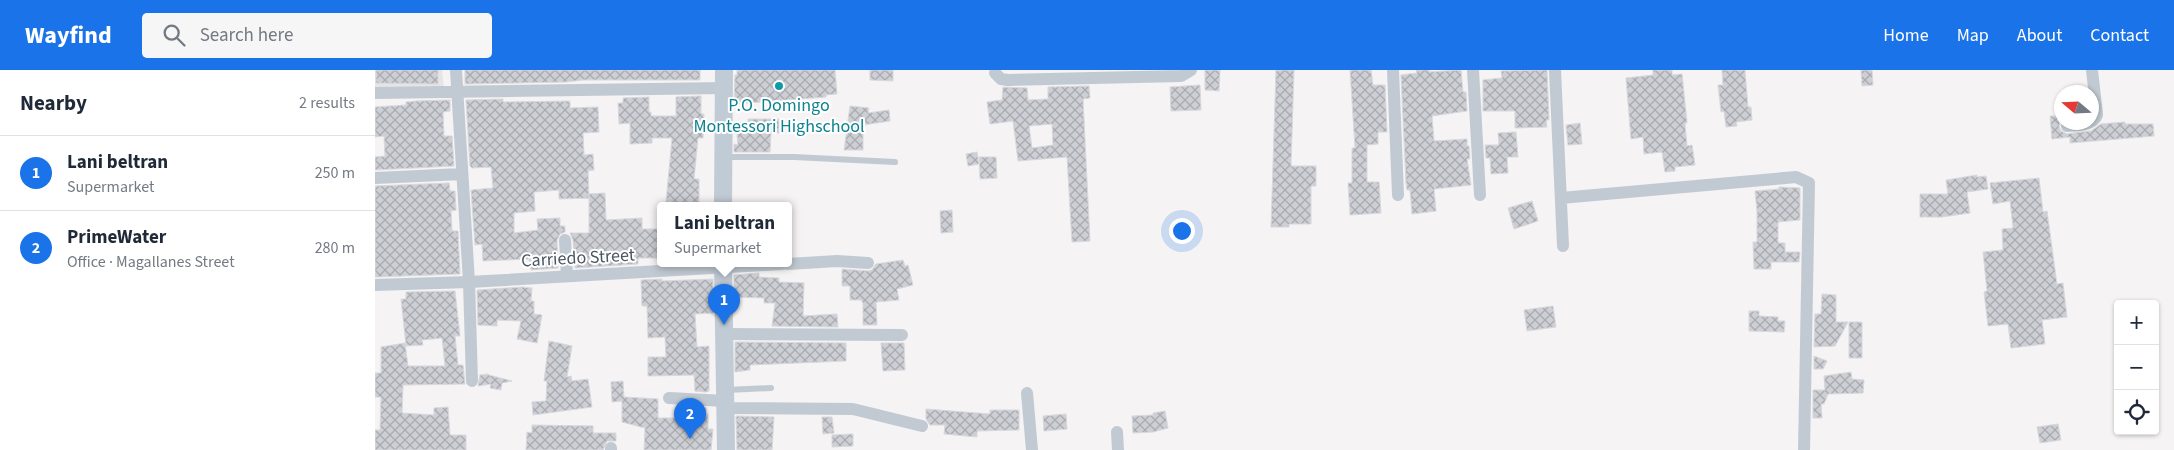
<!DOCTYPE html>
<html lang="en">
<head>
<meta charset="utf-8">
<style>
	body { margin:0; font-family:"Source Sans 3",sans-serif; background:#f6f6f7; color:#1f2937 }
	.controls { position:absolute; right:15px; bottom:15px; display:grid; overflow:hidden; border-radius:5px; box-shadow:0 1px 4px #0004 }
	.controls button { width:45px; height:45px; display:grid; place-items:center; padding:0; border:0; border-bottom:1px solid #e0e1e3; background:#fff; color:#1f2937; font:25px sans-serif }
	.compass { position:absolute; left:1679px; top:15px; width:45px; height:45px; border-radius:50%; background:#fff; box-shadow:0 1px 4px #0004; rotate:289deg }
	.you { position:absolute; left:806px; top:160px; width:18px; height:18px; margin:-12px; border:4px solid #fff; border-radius:50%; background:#1a73e8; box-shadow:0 0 0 8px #1a73e833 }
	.badge { display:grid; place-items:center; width:32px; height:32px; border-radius:50%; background:#1a73e8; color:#fff; font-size:16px; font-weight:700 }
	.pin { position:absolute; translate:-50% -41px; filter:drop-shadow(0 1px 2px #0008) }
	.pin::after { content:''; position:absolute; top:26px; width:18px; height:15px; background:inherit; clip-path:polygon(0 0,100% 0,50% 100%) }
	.popup { position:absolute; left:282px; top:132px; width:135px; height:65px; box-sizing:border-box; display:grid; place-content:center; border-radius:5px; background:#fff; filter:drop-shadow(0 1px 4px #0005); font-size:16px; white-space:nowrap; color:#747a83 }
	.popup b { font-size:19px; color:#1f2937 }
	.popup::after { content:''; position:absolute; left:50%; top:100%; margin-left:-10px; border:10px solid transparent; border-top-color:#fff }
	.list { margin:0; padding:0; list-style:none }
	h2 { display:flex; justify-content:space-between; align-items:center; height:65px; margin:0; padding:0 20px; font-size:21px }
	h2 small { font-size:16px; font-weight:400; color:#747a83 }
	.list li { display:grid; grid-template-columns:32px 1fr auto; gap:15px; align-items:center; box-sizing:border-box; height:75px; padding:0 20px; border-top:1px solid #e0e1e3 }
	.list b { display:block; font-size:19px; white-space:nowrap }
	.list p { margin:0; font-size:16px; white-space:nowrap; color:#747a83 }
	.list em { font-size:16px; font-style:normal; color:#747a83 }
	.icon { flex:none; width:28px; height:28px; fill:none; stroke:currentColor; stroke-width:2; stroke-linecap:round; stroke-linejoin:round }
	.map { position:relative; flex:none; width:1799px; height:380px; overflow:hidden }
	header { display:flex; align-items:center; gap:30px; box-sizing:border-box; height:70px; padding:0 25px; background:#1a73e8; color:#fff }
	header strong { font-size:24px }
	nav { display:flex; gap:28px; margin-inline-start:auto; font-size:18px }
	.search { width:350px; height:45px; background:#f6f6f7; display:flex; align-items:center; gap:12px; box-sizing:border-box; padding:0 18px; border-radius:5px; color:#747a83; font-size:19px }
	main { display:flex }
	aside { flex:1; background:#fff }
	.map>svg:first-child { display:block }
</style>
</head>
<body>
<header>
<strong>Wayfind</strong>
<div class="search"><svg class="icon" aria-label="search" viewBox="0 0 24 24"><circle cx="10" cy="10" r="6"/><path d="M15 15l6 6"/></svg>Search here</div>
<nav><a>Home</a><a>Map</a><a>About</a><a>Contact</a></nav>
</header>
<main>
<aside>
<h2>Nearby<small>2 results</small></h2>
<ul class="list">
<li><span class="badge">1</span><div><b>Lani beltran</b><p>Supermarket</p></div><em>250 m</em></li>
<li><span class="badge">2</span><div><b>PrimeWater</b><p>Office · Magallanes Street</p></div><em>280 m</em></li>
</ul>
</aside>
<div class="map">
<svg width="1799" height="380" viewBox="0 0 1799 380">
	<defs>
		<pattern id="building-cross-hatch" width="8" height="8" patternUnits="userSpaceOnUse" patternTransform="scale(1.25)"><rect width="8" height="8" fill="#cdcfd5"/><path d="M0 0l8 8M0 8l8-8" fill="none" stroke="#a8abb0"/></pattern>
	</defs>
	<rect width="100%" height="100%" fill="#f5f3f3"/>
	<path fill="#e6e4e5" d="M0,0h67l2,19h-69z"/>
	<path fill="url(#building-cross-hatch)" stroke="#d7d9de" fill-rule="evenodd" d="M1,0h62v14l-62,-1z
		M90,0h235v10h-117l-17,2 -101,2z
		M362,0h98l2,24 -11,1v2l-92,7 1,-29h2z
		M495,0h23v11l-23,-1z
		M830,0h15l-1,21 -14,-1z
		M901,0h18l-3,96h25v20h-5v38h-22v3h-18z
		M975,0h21l2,15h12l2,47h-9v12l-11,1v37h12l2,31 -31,2 -2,-32h4v-35h3z
		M1041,0h13v2l32,-2 2,22h3l1,19 -35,5 2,25 33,-2v7h2l1,13h-3l4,26 -37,4 2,22 -24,3 -2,-24h-3l-1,-7 -5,-108 16,-2z
		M1172,0l2,50h-3l1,7 -32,1v-17h-32v-31l19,-2 -1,-7z
		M1278,0h19v5l10,-1 4,38 1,11h-2l2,23 5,-1 3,20 -20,2v4l-10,1 -3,-20 -18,2 -1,-17 -12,2 -5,-61 27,-3z
		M1347,0h23l3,37h3l1,13 -16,2 1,4 -11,1 -2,-16 -3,1 -3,-27h5z
		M1486,0h11l1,15 -11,1z
		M825,15l1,25 -30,1 -1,-24z
		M714,16l1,12 -7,1 7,142 -18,1 -5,-85 -49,4 -5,-40 -23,3 -3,-22 15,-2 1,-13 24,1 1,12 20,-1v-12zM677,54l1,21 -21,3 -3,-22z
		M326,26v18h3l-1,24h-5l-4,41h5v27h-23v-3l-10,-1 6,-64h-20v5l-22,1v-21l-11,1 -1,-21h5v-5l26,-1v15h2v4h25v-19z
		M128,29v3l67,-1v7l28,-1 1,25 -16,1 1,22 9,-1 1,16 -6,1 1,27 -30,1v-9l-25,2 1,19 -21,2v20l24,-3 -1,-11 23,-1v8h5v6l-5,2 -3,6 1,28 -27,2 -2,-11 -46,2 -1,-17 -7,1 -4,-55 22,-2 -2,-21 -19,1 -2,-2 -4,-66z
		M75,30v11l-7,1 1,24h8l2,30 -79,4v-13l10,-1 -1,-20 -9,1v-30l31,-2v-3l11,-1z
		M475,36l19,2 -1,5 21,-3 1,11 -27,4v25h-19z
		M1675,46h11l-2,11 2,4 6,3 24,-3 10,-7 24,-2v2h28l1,12 -84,7v-6l-18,2z
		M373,49h31v14l-8,-1 -1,20h-36v-8l4,1 -2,-22 12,-1z
		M1205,53l2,21 -14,1 -2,-20z
		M1141,62l2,25h-11l1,16 -17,1 -1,-16h-4l-1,-13h14l-1,-12z
		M602,82l2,12 -11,2 -2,-12z
		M604,87h17l1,21 -17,1z
		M1602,105v2l9,-1 2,13 -21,3 3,21 -28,4h-22v-23h28l-2,-14z
		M1664,108l4,34 4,-1 10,73 6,-1 4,34 -25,3 3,24 -34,4 -3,-24 -20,2 -4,-34 3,-1 -4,-39 20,-2 -1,-21 11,-1 -3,-27 -17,3 -3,-21z
		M74,113l1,8h5l1,19 -5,1 1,20h6l2,43 -85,3v-91z
		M1404,117l21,1v32l-22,2v21h7v9h15l-1,10h-28v7h-17l-1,-27h4v-31l-2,-20 24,-2z
		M230,123l1,27 36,-2v11h18v29h-22v6l-63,4 -2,-28 -3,-7h19v-39z
		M1157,131l6,20 -24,8 -6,-21z
		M577,140l1,22 -12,1 -1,-22z
		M528,190l2,6 3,-1 5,20 -16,4 2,11 -23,2 1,23h-14v-22l-2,-3h-11v-14h-8v-17l26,2 4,-1 4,-6z
		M384,203v4l20,1v4l25,1 -1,33 34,-2 1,13 -66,-1 3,-23h-11v-5l-30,-1v-22z
		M287,209v2l51,-2v34l-18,1 2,33 12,-1v45l-3,1 -11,-1 -1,-16 -46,1v-19h18l-1,-20 -17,1 -1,-32h-5l-1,-26z
		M147,217l10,1 -1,13h3v13l8,1 -5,28 -20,-4 4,-18 -24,-1v6l-19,-1 -1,-35z
		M80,221l5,45h-5l3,29h5l2,19 -62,1 -1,28 32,2v-7l14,-1 2,28h16v15h-91v-20h5l1,-33h-6v-24h6v-26l24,-4 3,23h37l-3,-28 -20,2 1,5 -17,1 -5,-47h5v-7z
		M1447,224l14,1v27h12l-13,24 -21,1 1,-33h6z
		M1178,236l3,21 -29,4 -3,-21z
		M1374,241h10v5l19,1v4h7l-1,11 -35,-1z
		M1474,252h13v36h-13z
		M174,271l23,5 -5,31 4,-1 1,5 16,-2 4,28 -59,8 -1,-13 14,-1 1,-20h-3z
		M360,272l111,1v18l-96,4v5l-15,2z
		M506,273h23l1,27 -22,1z
		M1439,286l13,5 -4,8h-9z
		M1476,302l1,7 12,1 -1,13 -35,1 -4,10h-3l1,14h-9v-28h12l-1,-14z
		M113,304l1,1 23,6 -10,2 -1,7 -11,-2 1,-4 -13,2 2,-11z
		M248,311l1,16 34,2v19h24v-11l24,1v6h2v15h5l-2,21h-67l1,-22 -23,-6v-21l-10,1 -1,-20z
		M551,339l64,5v-4h29v20l-42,1v6l-33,-3 1,-9h-15l-4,-6z
		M790,341l3,17 -15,4 -20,1 -1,-17 21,-1v-2z
		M691,344l1,15 -23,2 -1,-15z
		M361,346l38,1 -2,33h-35z
		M447,347h10l2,16 -11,1z
		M1683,354l3,16 -21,3 -3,-16z
		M157,355l61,1v7h23v8h-9l-4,9h-77l1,-18 5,1z
		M478,364v12l-21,1v-12z"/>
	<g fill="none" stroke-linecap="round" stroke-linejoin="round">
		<path stroke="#c1cad2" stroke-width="6" d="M349,87h70l101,5
			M351,320l45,-2"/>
		<path stroke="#c1cad2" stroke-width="12" d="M81,0l13,212 3,99
			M1018,0l5,125
			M1098,0l7,125
			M1180,0l8,176
			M620,3l6,6 7,1 173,-4 10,-6
			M0,23l349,-5
			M1692,56c10,-1 26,0 30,-11l-5,-45
			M0,108l87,-4
			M1186,128l235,-21 13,6 -5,267
			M190,170l2,36
			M413,194l49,-3 31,2
			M0,215l94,-3 313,-18
			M349,264l178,1
			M652,323l5,57
			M294,328l56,3
			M350,338l128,1 69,17
			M742,362l1,18
			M236,378v2"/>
		<path stroke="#c1cbd6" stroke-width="18" d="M348,136l1,-136
			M348,194l3,186"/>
	</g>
	<circle fill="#0f9aa8" stroke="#fff" stroke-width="2" cx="404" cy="16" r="5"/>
	<g text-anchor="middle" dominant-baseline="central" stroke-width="4" stroke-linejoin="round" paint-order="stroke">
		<g font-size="18" fill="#0d838f" stroke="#fff">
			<text x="404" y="35">P.O. Domingo<tspan x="404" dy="21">Montessori Highschool</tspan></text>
		</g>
		<g font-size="18" fill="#4a5661" stroke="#fff">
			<text transform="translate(203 188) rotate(-3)">Carriedo Street</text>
		</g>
	</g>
</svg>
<div class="controls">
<button>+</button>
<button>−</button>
<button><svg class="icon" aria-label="locate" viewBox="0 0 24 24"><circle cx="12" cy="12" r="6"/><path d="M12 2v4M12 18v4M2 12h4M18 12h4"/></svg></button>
</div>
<svg class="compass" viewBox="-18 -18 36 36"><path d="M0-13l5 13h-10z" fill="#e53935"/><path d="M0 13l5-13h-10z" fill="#747a83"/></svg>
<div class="you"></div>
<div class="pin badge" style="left:349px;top:255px">1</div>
<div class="popup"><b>Lani beltran</b>Supermarket</div>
<div class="pin badge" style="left:315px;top:369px">2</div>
</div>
</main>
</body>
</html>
